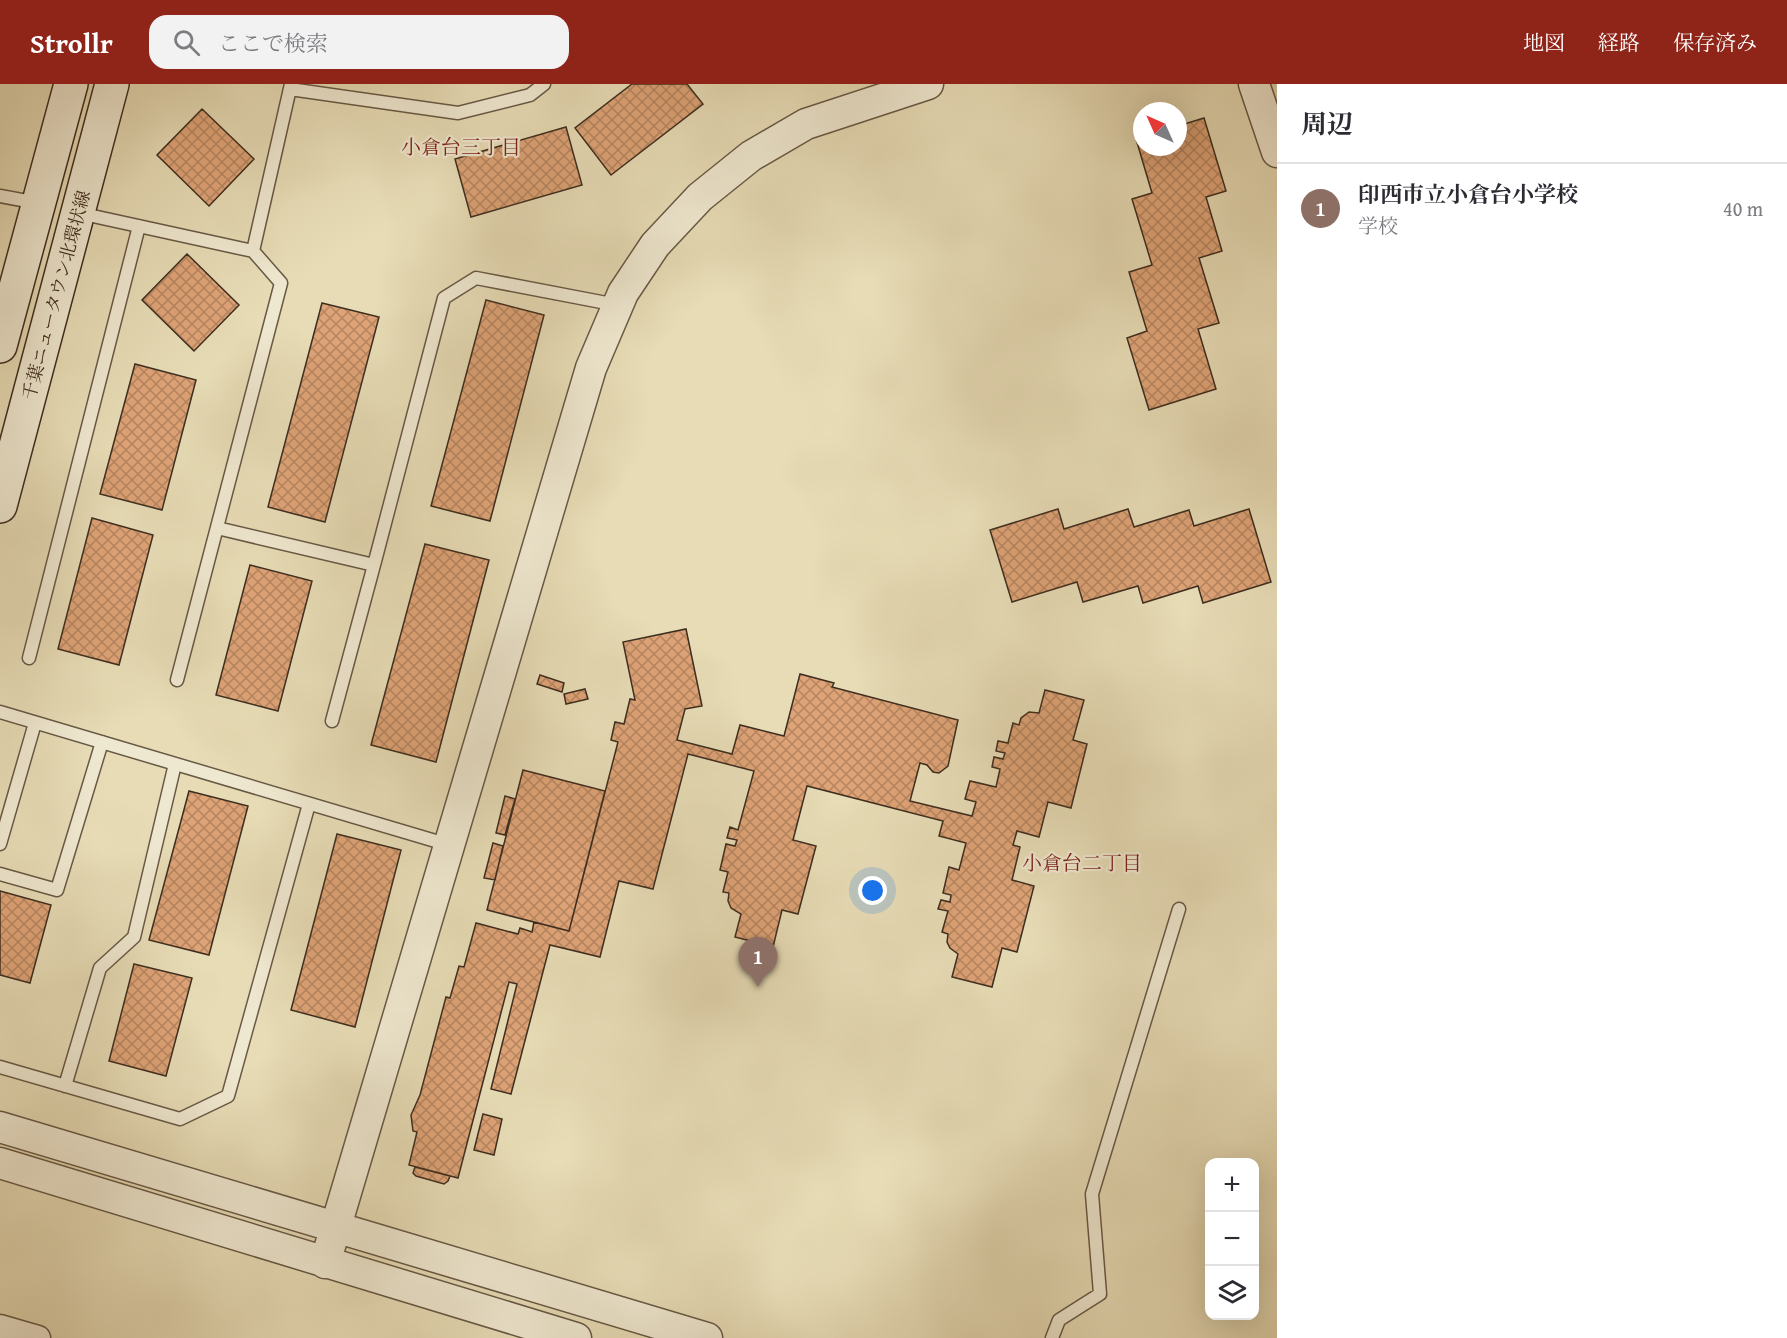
<!DOCTYPE html>
<html lang="ja">
<head>
<meta charset="utf-8">
<style>
	body { margin:0; font-family:"Gentium Book Plus","Noto Serif JP",serif; background:#f2f2f3; color:#2b2b33 }
	.controls { position:absolute; right:18px; bottom:18px; display:grid; overflow:hidden; border-radius:12px; box-shadow:0 6px 24px #0002 }
	.controls button { width:54px; height:54px; display:grid; place-items:center; padding:0; border:0; border-bottom:2px solid #e1e1e2; background:#fff; color:#2b2b33; font:30px sans-serif }
	.compass { position:absolute; left:1133px; top:18px; width:54px; height:54px; border-radius:50%; background:#fff; box-shadow:0 6px 24px #0002; rotate:315deg }
	.you { position:absolute; left:873px; top:807px; width:21px; height:21px; margin:-15px; border:4px solid #fff; border-radius:50%; background:#1a73e8; box-shadow:0 0 0 9px #1a73e833 }
	.badge { display:grid; place-items:center; width:39px; height:39px; border-radius:50%; background:#8f2418; color:#fff; font-size:20px; font-weight:700 }
	.pin { position:absolute; translate:-50% -50px; filter:drop-shadow(0 2px 3px #0008) }
	.pin::after { content:''; position:absolute; top:32px; width:21px; height:18px; background:inherit; clip-path:polygon(0 0,100% 0,50% 100%) }
	.list { margin:0; padding:0; list-style:none }
	h2 { display:flex; justify-content:space-between; align-items:center; height:78px; margin:0; padding:0 24px; font-size:26px }
	h2 small { font-size:20px; font-weight:400; color:#7c7c81 }
	.list li { display:grid; grid-template-columns:39px 1fr auto; gap:18px; align-items:center; box-sizing:border-box; height:90px; padding:0 24px; border-top:2px solid #e1e1e2 }
	.list b { display:block; font-size:22px; white-space:nowrap }
	.list p { margin:0; font-size:20px; white-space:nowrap; color:#7c7c81 }
	.list em { font-size:20px; font-style:normal; color:#7c7c81 }
	.icon { flex:none; width:33px; height:33px; fill:none; stroke:currentColor; stroke-width:2; stroke-linecap:round; stroke-linejoin:round }
	.map { position:relative; flex:none; width:1277px; height:1254px; overflow:hidden }
	header { display:flex; align-items:center; gap:36px; box-sizing:border-box; height:84px; padding:0 30px; background:#8f2418; color:#fff }
	header strong { font-size:28px }
	nav { display:flex; gap:33px; margin-inline-start:auto; font-size:21px }
	.search { width:420px; height:54px; background:#f2f2f3; display:flex; align-items:center; gap:15px; box-sizing:border-box; padding:0 21px; border-radius:18px; color:#7c7c81; font-size:22px }
	main { display:flex }
	aside { flex:1; background:#fff }
	.map>svg:first-child { display:block }
</style>
</head>
<body>
<header>
<strong>Strollr</strong>
<div class="search"><svg class="icon" aria-label="search" viewBox="0 0 24 24"><circle cx="10" cy="10" r="6"/><path d="M15 15l6 6"/></svg>ここで検索</div>
<nav><a>地図</a><a>経路</a><a>保存済み</a></nav>
</header>
<main>
<div class="map">
<svg width="1277" height="1254" viewBox="0 0 1277 1254">
	<defs>
		<pattern id="building-cross-hatch" width="8" height="8" patternUnits="userSpaceOnUse" patternTransform="scale(1.5)"><rect width="8" height="8" fill="#dea376"/><path d="M0 0l8 8M0 8l8-8" fill="none" stroke="#b58560"/></pattern>
	</defs>
	<rect width="100%" height="100%" fill="#e7dcb6"/>
	<filter id="stains"><feTurbulence type="fractalNoise" baseFrequency=".00333" numOctaves="4"/><feColorMatrix values="0 0 0 0 .2 0 0 0 0 .09 0 0 0 0 .02 0 0 0 .5 -.17"/></filter>
	<radialGradient id="worn" r=".72"><stop offset=".6" stop-color="#630" stop-opacity="0"/><stop offset="1" stop-color="#630" stop-opacity=".3"/></radialGradient>
	<path fill="url(#building-cross-hatch)" stroke="#3d2d1f" stroke-width="1.5" d="M632,0h55l16,20 -92,71 -36,-47z
		M202,25l52,50 -45,47 -52,-51z
		M1204,34l22,73 -20,6 16,54 -23,7 20,65 -21,6 18,60 -67,21 -22,-72 20,-7 -18,-59 23,-7 -20,-66 20,-6 -16,-54 6,-2v10h36v-21z
		M566,43l16,58 -111,32 -16,-58z
		M187,170l52,51 -45,46 -52,-51z
		M486,216l58,15 -54,206 -59,-15z
		M322,219l57,14 -54,205 -57,-15z
		M135,280l61,16 -34,130 -62,-16z
		M1058,425l6,20 64,-20 6,18 55,-17 5,16 55,-17 22,73 -68,21 -5,-17 -55,17 -5,-17 -55,16 -6,-20 -65,20 -22,-72z
		M92,434l61,17 -34,130 -61,-16z
		M425,460l64,16 -53,202 -65,-17z
		M250,481l62,16 -34,130 -62,-16z
		M686,545l16,77 -17,3 -8,31 55,14 8,-29 44,11 16,-62 34,9 -2,4 126,33 -10,46 -9,7 -6,-1 -6,-7 -7,-2 -10,38 62,15 4,-14 -11,-3 5,-18 26,6 4,-18 -8,-2 2,-10 9,2 2,-6 -9,-2 2,-10 10,2 5,-20 6,2 2,-7 8,-6 10,1 6,-23 39,10 -11,40 14,4 -16,64 -23,-6 -9,35 -22,-6 -4,14 7,2 -8,33 22,6 -17,66 -15,-4 -10,39 -40,-10 6,-23 -8,-6 -3,-6 1,-8 -6,-2 6,-21 -10,-2 3,-9 9,2 1,-7 -8,-2 6,-26 10,3 7,-27 -27,-7 4,-15 -136,-35 -14,54 23,6 -18,68 -16,-4 -9,37 -38,-10 6,-23 -10,-6 -3,-7 1,-8 -6,-1 5,-20 -8,-2 6,-26 9,2 2,-6 -10,-2 3,-11 8,3 16,-59 -66,-17 -35,135 -34,-8 -19,76 -50,-12 -39,149 -20,-5 26,-105 -8,-2 -51,196 -49,-13 8,-33 -4,-1 -2,-16 9,-20 26,-98 4,1 9,-32 5,1 12,-44 42,11 2,-6 12,4 2,-10 35,9 49,-189 -7,-2 4,-18 9,2 6,-25 5,1 -12,-58z
		M540,591l24,8 -2,9 -25,-8z
		M585,605l3,10 -22,5 -2,-10z
		M523,686l82,21 -36,140 -82,-21z
		M189,707l59,15 -39,149 -60,-15z
		M505,712l10,3 -10,36 -9,-2z
		M337,750l64,16 -46,177 -64,-17z
		M493,759l10,3 -8,34 -11,-2z
		M0,807l51,14 -21,78 -30,-8z
		M134,880l58,14 -26,98 -57,-15z
		M483,1030l19,5 -8,36 -20,-5z
		M415,1083l35,9 -2,5 -4,3 -28,-8 -3,-3z"/>
	<g fill="none" stroke-linecap="round" stroke-linejoin="round">
		<g stroke="#685945" stroke-width="15">
			<path id="service" d="M290,5l168,24 72,-18 14,-11
				M0,112l38,7
				M79,129l174,38 28,32 -104,397
				M253,167l38,-167
				M217,444l157,37 -42,156
				M374,481l70,-267 32,-20 141,27
				M29,574l110,-432
				M0,628l449,133
				M0,760l35,-121
				M0,790l57,16 45,-148
				M0,983l180,52 48,-23 81,-292
				M65,1002l35,-118 34,-31 41,-173
				M1052,1254l7,-18 41,-26 -8,-100 87,-285"/>
		</g>
		<g stroke="#685945" stroke-width="27">
			<path id="minor" d="M0,1243l38,11"/>
		</g>
		<g stroke="#685945" stroke-width="33">
			<path id="tertiary" d="M1254,0l23,68
				M0,1043l707,211
				M0,1079l576,175
				M325,1179l266,-895 32,-75 32,-48 45,-48 51,-41 55,-32 122,-40"/>
		</g>
		<g stroke="#3d2d1f" stroke-width="36">
			<path id="secondary" d="M0,262l71,-262
				M0,422l112,-422"/>
		</g>
		<use href="#service" stroke="#efe8d0" stroke-width="12"/>
		<use href="#minor" stroke="#efe8d0" stroke-width="24"/>
		<use href="#tertiary" stroke="#efe8d0" stroke-width="30"/>
		<use href="#secondary" stroke="#efe8d0" stroke-width="33"/>
	</g>
	<g text-anchor="middle" dominant-baseline="central" stroke-width="4.5" stroke-linejoin="round" paint-order="stroke">
		<g font-size="18" fill="#3d2d1f" stroke="#efe8d0">
			<text transform="translate(56 211) rotate(-75)">千葉ニュータウン北環状線</text>
		</g>
		<g font-size="20" fill="#7a1f14" stroke="#efe8d0">
			<text x="461" y="62">小倉台三丁目</text>
			<text x="1082" y="778">小倉台二丁目</text>
		</g>
	</g>
	<rect width="100%" height="100%" filter="url(#stains)"/>
	<rect width="100%" height="100%" fill="url(#worn)"/>
</svg>
<div class="controls">
<button>+</button>
<button>−</button>
<button><svg class="icon" aria-label="layers" viewBox="0 0 24 24"><path d="M12 4l9 5-9 5-9-5zM3 14l9 5 9-5"/></svg></button>
</div>
<svg class="compass" viewBox="-18 -18 36 36"><path d="M0-13l5 13h-10z" fill="#e53935"/><path d="M0 13l5-13h-10z" fill="#7c7c81"/></svg>
<div class="you"></div>
<div class="pin badge" style="left:758px;top:903px;background:#8d6e63">1</div>
</div>
<aside>
<h2>周辺<small></small></h2>
<ul class="list">
<li><span class="badge" style="background:#8d6e63">1</span><div><b>印西市立小倉台小学校</b><p>学校</p></div><em>40 m</em></li>
</ul>
</aside>
</main>
</body>
</html>
